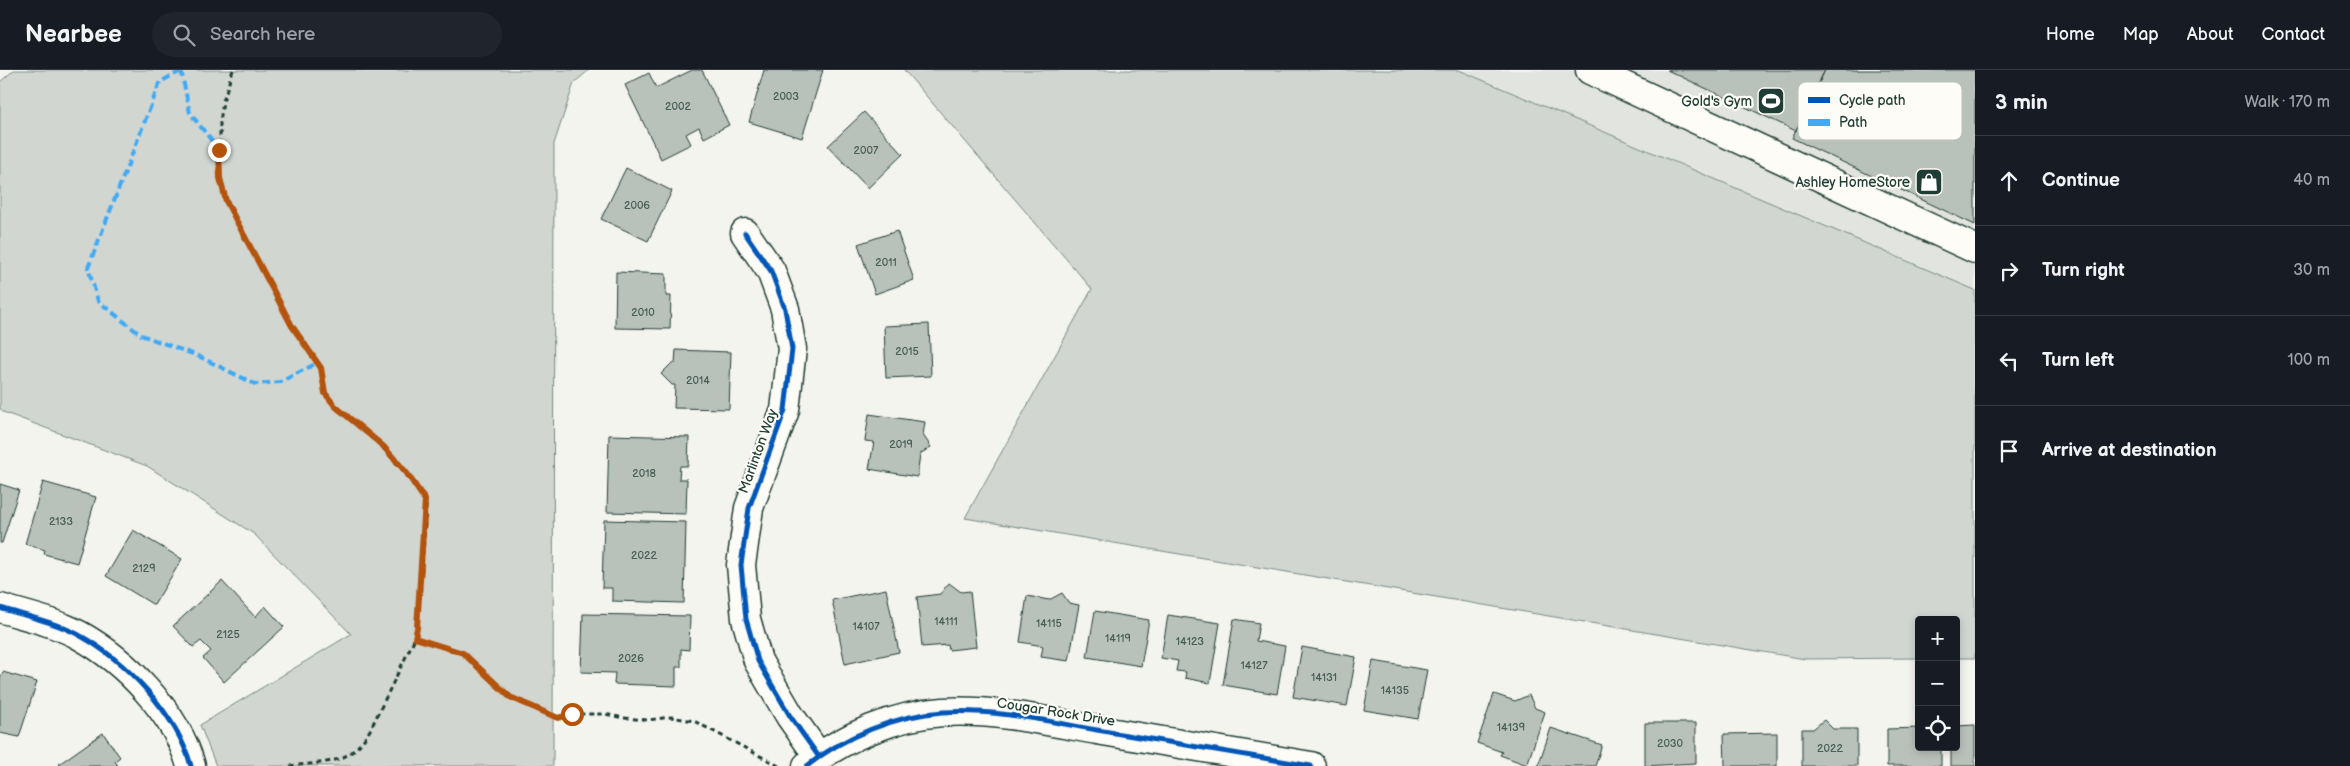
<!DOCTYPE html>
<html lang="en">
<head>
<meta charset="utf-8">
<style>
	body { margin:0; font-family:"Balsamiq Sans",sans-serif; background:#20242c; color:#f1f3f6 }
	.controls { position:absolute; right:15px; bottom:15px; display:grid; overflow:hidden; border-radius:5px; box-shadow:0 2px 8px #0003 }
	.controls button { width:45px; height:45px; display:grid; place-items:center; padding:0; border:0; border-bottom:1px solid #363941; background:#171b24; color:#f1f3f6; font:25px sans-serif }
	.stop { position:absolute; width:15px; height:15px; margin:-11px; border:4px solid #b45309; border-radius:50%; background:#fff }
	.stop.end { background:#b45309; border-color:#fff; box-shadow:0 1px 5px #0008 }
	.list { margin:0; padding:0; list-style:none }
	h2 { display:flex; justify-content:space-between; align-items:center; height:65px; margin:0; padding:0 20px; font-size:21px }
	h2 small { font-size:16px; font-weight:400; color:#9ea1a6 }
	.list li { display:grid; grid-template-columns:32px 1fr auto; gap:15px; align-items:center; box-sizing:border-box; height:90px; padding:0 20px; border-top:1px solid #363941 }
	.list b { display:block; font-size:19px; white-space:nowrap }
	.list em { font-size:16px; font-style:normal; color:#9ea1a6 }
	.icon { flex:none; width:28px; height:28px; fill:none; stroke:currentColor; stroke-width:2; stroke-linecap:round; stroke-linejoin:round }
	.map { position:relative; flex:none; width:1975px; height:696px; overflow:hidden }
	header { display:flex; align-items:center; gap:30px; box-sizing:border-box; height:70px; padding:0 25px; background:#171b24; border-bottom:1px solid #363941 }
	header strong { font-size:24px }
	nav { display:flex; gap:28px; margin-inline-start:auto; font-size:18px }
	.search { width:350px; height:45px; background:#20242c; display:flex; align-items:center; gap:12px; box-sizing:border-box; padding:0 18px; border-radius:28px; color:#9ea1a6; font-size:19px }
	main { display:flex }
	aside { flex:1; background:#171b24 }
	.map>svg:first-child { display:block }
</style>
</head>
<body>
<header>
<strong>Nearbee</strong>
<div class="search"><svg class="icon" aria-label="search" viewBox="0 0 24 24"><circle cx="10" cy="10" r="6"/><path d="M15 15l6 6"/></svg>Search here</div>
<nav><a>Home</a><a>Map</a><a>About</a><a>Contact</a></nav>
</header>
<main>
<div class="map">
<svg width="1975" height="696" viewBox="0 0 1975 696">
	<rect width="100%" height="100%" fill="#f4f4ef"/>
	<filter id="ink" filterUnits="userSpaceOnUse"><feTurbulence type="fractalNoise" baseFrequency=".02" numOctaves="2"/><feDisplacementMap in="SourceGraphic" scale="10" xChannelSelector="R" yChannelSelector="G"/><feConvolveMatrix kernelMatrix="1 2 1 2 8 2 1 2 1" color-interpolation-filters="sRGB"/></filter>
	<g filter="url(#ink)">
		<path fill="#e2e5df" d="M1459,0h516v220z"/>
		<path fill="#d1d6d1" stroke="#788a82" d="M14,0h575l-15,13 -20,61 -1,622h-337l-16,-41 151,-91 -97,-100 -107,-68 -144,-54 -3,-4v-326z
			M904,0h555l516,220v368h-19v-38h-37v38l-114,1 -840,-141 127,-229z"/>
		<path fill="#b9c1bb" stroke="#1f3d34" d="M692,0h10l27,55 -25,13 -5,-11 -13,7 5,10 -30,15 -36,-74 24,-12 7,15z
			M764,0h59l-21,68 -53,-16z
			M1667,0h158l-29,61z
			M1825,0h150v155l-183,-87z
			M864,42l39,42 -35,34 -40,-42z
			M626,98l46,23 -24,50 -47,-22z
			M897,161l17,49 -39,14 -17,-50z
			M616,202l50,2v22h5l-1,33 -55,-1z
			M929,254l2,52 -45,2 -2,-52z
			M676,280l55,2 -2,57 -55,-1 1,-23h-3l-11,-11 11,-11h3z
			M869,344l56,8 -2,13 8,12 -11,7 -3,23 -48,-8 5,-27 -9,-1z
			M609,365l80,2 -1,29h-8l-1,13h8l-1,35 -79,-2z
			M43,412l53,15 -19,66 -33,-9 1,-4 -20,-6z
			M0,414l19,6 -17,53h-2z
			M604,450l82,2 -2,81 -72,-2v-13h-10z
			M133,460l49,29 -28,46 -48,-29z
			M222,511l33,36 10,-11 19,21 -60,55 -21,-24 8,-7 -10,-10 -8,6 -20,-21z
			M949,513l12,9 9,-1 6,56 -27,3 -1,-5 -26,2 -5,-50 23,-3z
			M886,519l13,63 -54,12 -13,-64z
			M1062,523l7,10 10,2 -10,56 -28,-4 2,-11 -23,-4 7,-46 22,4z
			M1095,541l54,9 -8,46 -54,-9z
			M583,544l107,2 -1,34 -8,-1v18h-5v19l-62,-2 1,-11 -34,-1z
			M1168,545l52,8 -10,60 -25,-5 1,-6 -10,-1 2,-10 -17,-3z
			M1234,549l25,4 -3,18 29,5 -8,48 -54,-9z
			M1302,577l54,10 -9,49 -54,-9z
			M1373,591l54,9 -9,49 -54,-9z
			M3,602l34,10 -18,55 -19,-4v-53z
			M1494,624l21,7 14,-6 6,13 10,4 -18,53 -27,-10 2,-3 -25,-9z
			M1824,650l9,9h24v37h-55v-37h11z
			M1645,653h51v40l-51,3z
			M1975,655v41h-24v-19h5v-21z
			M1551,658l51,17 -7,21h-57z
			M1919,658v19h22v19h-54v-37z
			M103,663l17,24 -5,4 3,5h-57l-2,-2z
			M1777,663v33h-52l-1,-32z"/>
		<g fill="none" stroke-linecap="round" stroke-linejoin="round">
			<g stroke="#1f3d34" stroke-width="31">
				<path id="minor" d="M1590,0l385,179
					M745,163l26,38 14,38 7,40 -7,61 -36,98 -8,57 5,54 12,42 32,55 29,41
					M0,538c26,8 55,14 79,27 47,26 98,79 112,131
					M807,696c36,-29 89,-51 136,-54 52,-3 103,9 154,18 71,12 142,24 214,36"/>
			</g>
			<path stroke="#1f3d34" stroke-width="3" stroke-dasharray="5 4" stroke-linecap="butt" d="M233,0l-10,31 -3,22v55l6,23 66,125 29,42 4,25 10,13 48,41 23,26 19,27 1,5 -9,123 -2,10 -45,92c-21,36 -42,31 -80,36
				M415,568l48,15 47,44 48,21 14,-4h33l18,4 25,2 23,-3 23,4 85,45"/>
			<use href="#minor" stroke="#fdfcf7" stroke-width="28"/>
			<path stroke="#3fa9f5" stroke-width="4" stroke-dasharray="8 4" stroke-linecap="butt" d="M181,0l9,43 29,37
				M181,1l-21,11 -72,186 10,33 43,34 57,21 57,28 25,-2 37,-19"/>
			<g stroke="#fdfcf7" stroke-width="8">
				<path id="cycleway" d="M745,163l26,38 14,38 7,40 -7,61 -36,98 -8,57 5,54 12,42 32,55 29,41
					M0,538c26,8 55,14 79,27 47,26 98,79 112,131
					M807,696c36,-29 89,-51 136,-54 52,-3 103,9 154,18 71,12 142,24 214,36"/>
			</g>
			<use href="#cycleway" stroke="#0057b8" stroke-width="5"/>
		</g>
	</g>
	<g fill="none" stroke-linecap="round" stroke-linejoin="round" filter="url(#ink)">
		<path stroke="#b45309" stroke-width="6" d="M219,80l1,28 6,23 66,125 29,42 4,25 10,13 48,40 23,26 19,28 -8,128 -2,10 48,15 47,44 48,21 14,-4"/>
	</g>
	<defs>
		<g id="stadium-square" transform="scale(1.4375)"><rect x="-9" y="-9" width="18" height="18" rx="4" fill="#1f3d34" stroke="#fdfcf7"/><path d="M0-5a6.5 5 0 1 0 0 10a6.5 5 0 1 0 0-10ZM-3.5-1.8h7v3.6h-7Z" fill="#fff"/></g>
		<g id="shop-square" transform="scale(1.4375)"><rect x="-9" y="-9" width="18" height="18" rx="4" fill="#1f3d34" stroke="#fdfcf7"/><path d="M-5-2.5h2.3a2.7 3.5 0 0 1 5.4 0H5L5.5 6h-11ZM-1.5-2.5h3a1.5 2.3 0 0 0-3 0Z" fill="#fff"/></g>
	</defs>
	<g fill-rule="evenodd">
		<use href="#stadium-square" x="1771" y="31"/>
		<use href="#shop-square" x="1929" y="112"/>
	</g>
	<g text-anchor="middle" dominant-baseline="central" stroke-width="4.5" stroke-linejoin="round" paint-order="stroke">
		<g font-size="11" fill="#465e56">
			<text x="786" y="26">2003</text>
			<text x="678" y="36">2002</text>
			<text x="866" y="80">2007</text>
			<text x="637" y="135">2006</text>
			<text x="886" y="192">2011</text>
			<text x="643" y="242">2010</text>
			<text x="907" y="281">2015</text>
			<text x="698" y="310">2014</text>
			<text x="901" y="374">2019</text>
			<text x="644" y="403">2018</text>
			<text x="61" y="451">2133</text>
			<text x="644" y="485">2022</text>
			<text x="144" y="498">2129</text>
			<text x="946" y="551">14111</text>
			<text x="1049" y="553">14115</text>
			<text x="866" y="556">14107</text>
			<text x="228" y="564">2125</text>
			<text x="1118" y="568">14119</text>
			<text x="1190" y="571">14123</text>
			<text x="631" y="588">2026</text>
			<text x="1254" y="595">14127</text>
			<text x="1324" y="607">14131</text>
			<text x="1395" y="620">14135</text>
			<text x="1511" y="657">14139</text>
			<text x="1670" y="673">2030</text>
			<text x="1830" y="678">2022</text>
		</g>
		<g font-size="14" fill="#1f3d34" stroke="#fdfcf7" text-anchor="end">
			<text x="1752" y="31">Gold's Gym</text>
			<text x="1910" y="112">Ashley HomeStore</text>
		</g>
		<g font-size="14" fill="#1f3d34" stroke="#fdfcf7">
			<text transform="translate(758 381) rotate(-70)">Marlinton Way</text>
			<text transform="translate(1056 642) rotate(9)">Cougar Rock Drive</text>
		</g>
	</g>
	<rect x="1798" y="12" width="164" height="58" rx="8" fill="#fdfcf7" stroke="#bac3bc" stroke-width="1"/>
	<rect x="1808" y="27" width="22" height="6" fill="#0057b8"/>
	<rect x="1808" y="49" width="22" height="7" fill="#3fa9f5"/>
	<g font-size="14" fill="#1f3d34">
		<text x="1839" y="35">Cycle path</text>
		<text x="1839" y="57">Path</text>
	</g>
</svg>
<div class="controls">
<button>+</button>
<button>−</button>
<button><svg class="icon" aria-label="locate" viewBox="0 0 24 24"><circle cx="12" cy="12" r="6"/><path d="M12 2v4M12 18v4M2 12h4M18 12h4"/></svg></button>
</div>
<div class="stop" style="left:572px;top:644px"></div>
<div class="stop end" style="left:219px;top:80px"></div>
</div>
<aside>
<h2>3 min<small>Walk · 170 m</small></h2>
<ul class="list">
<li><svg class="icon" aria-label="ahead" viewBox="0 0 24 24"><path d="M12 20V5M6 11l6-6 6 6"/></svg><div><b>Continue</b></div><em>40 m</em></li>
<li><svg class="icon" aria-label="right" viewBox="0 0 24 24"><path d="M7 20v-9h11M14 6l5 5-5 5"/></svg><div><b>Turn right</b></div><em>30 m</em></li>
<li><svg class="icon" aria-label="left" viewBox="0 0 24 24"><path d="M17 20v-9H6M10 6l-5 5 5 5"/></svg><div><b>Turn left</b></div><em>100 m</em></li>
<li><svg class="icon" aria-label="arrive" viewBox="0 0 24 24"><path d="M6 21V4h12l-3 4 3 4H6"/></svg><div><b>Arrive at destination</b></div></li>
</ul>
</aside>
</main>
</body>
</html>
